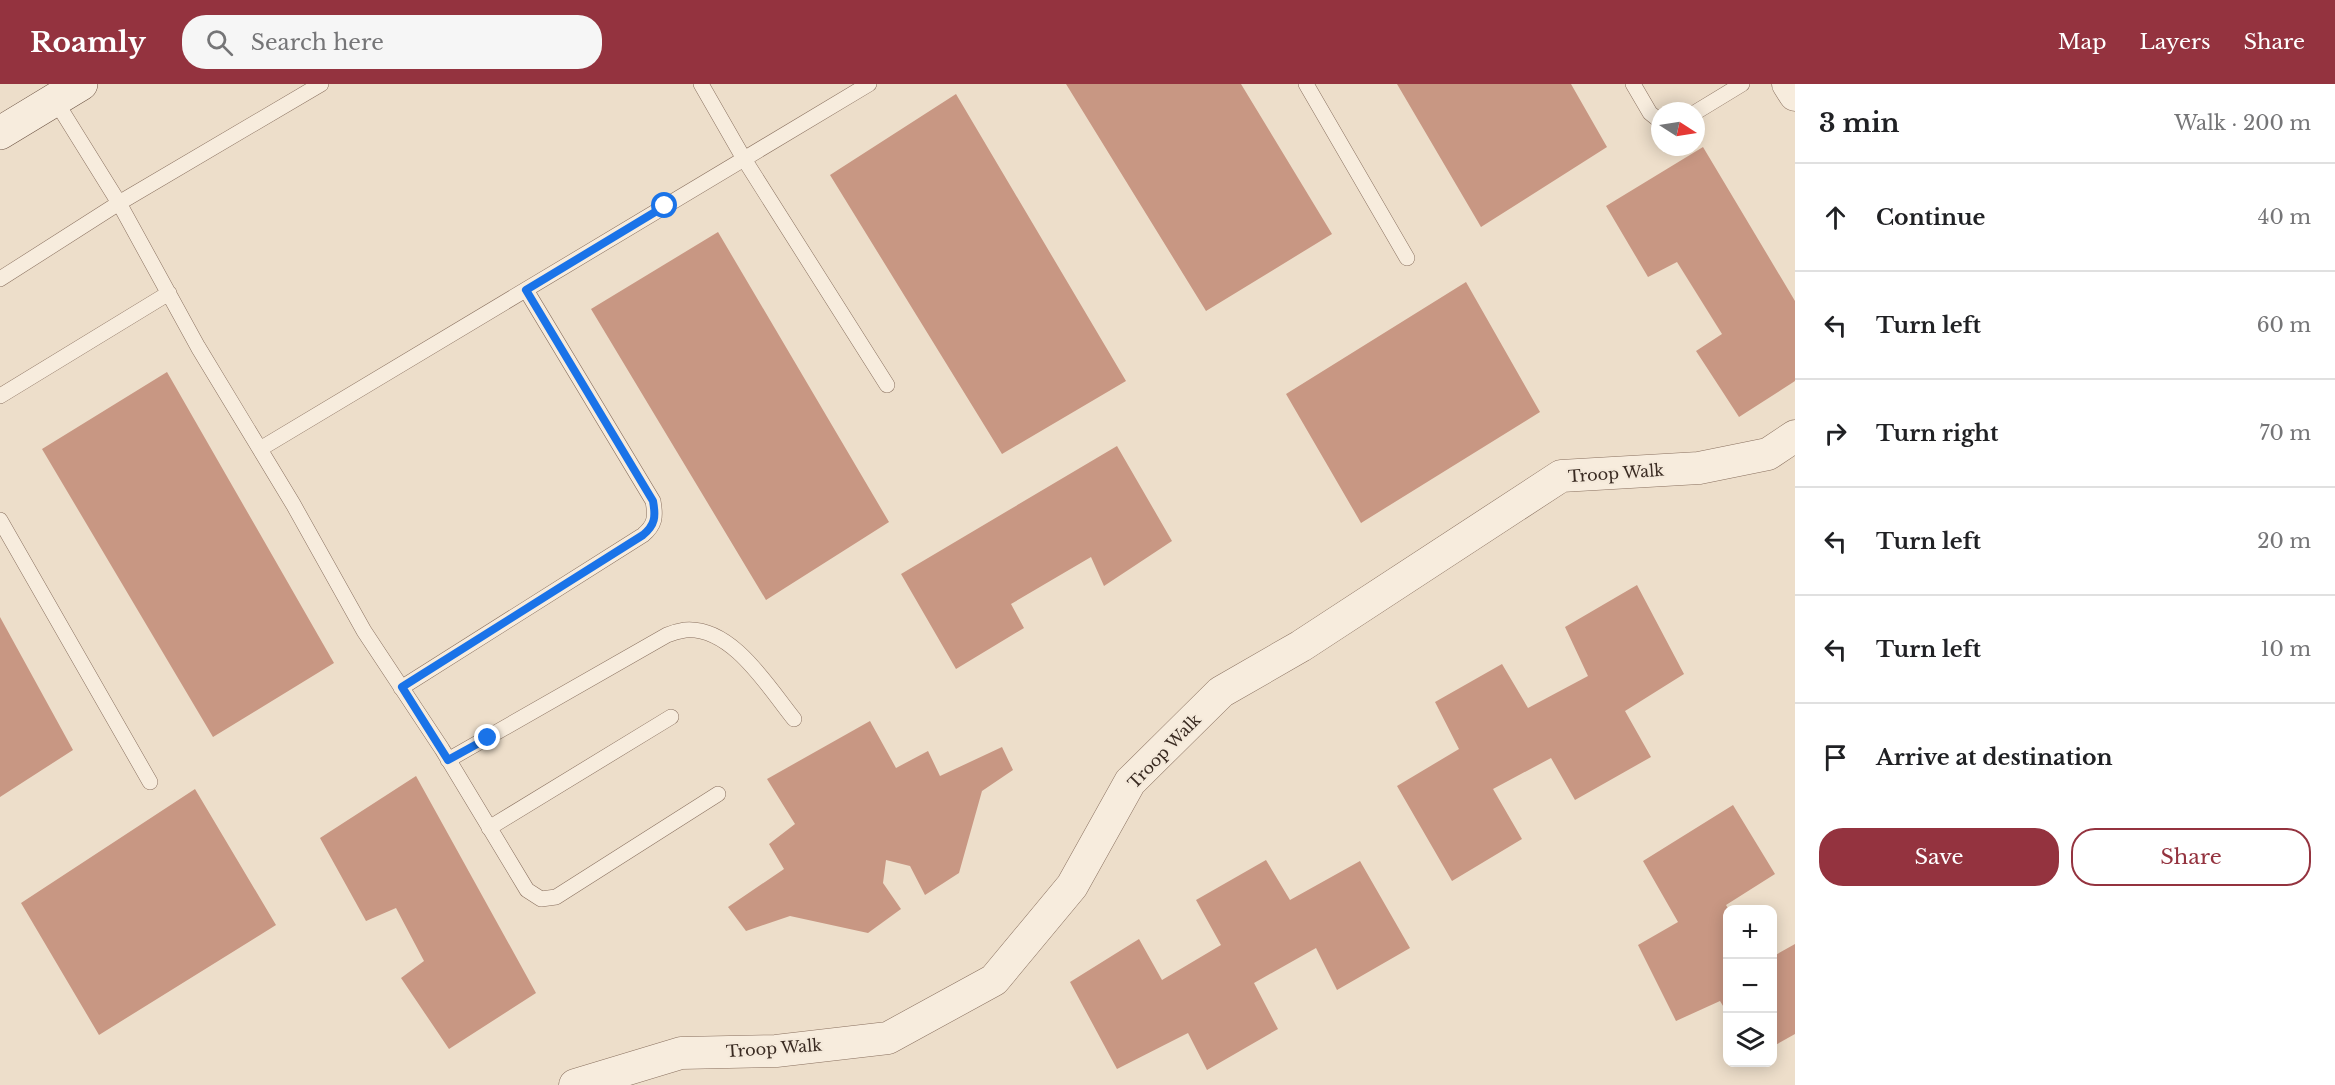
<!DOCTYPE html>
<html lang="en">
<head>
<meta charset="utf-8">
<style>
	body { margin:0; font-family:"Libre Baskerville",serif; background:#f6f6f6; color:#202124 }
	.controls { position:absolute; right:18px; bottom:18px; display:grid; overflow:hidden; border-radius:12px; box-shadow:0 3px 15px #0003 }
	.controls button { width:54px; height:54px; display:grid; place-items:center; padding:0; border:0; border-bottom:2px solid #e0e0e0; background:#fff; color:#202124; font:30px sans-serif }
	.compass { position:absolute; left:1651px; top:18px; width:54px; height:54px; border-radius:50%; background:#fff; box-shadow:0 3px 15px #0003; rotate:102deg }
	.stop { position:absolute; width:18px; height:18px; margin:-14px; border:4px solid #1a73e8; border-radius:50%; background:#fff }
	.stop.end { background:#1a73e8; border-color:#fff; box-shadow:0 2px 6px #0008 }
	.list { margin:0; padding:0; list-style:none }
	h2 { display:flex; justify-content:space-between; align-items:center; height:78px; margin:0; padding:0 24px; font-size:26px }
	h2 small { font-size:20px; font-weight:400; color:#757577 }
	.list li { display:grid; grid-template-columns:39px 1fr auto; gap:18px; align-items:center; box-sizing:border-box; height:108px; padding:0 24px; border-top:2px solid #e0e0e0 }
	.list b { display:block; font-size:22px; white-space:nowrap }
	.list em { font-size:20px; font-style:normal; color:#757577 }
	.actions { display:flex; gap:12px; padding:18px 24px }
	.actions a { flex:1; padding:14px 0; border:2px solid #94333f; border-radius:24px; text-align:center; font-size:21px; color:#94333f }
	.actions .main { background:#94333f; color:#fff }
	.icon { flex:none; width:33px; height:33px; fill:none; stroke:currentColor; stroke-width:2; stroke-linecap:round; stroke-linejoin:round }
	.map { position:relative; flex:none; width:1795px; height:1001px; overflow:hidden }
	header { display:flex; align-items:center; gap:36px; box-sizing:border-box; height:84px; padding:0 30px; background:#94333f; color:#fff }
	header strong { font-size:28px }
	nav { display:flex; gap:33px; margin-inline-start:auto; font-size:21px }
	.search { width:420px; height:54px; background:#f6f6f6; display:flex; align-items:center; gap:15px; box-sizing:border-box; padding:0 21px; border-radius:24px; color:#757577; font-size:22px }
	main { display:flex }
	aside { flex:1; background:#fff }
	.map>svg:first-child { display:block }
</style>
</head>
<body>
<header>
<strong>Roamly</strong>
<div class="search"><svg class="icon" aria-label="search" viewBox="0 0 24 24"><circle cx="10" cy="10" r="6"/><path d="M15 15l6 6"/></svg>Search here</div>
<nav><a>Map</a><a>Layers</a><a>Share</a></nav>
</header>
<main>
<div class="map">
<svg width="1795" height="1001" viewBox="0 0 1795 1001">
	<rect width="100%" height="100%" fill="#eddeca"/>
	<path fill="#c89783" d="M1066,0h175l91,150 -126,77z
		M1397,0h174l36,63 -126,80z
		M956,10l170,287 -124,73 -172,-279z
		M1703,63l92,154v80l-56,36 -43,-66 26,-17 -45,-72 -29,15 -42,-71z
		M718,148l171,290 -123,78 -175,-291z
		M1466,198l74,130 -179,111 -75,-129z
		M167,288l167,291 -121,74 -171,-288z
		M1117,362l55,95 -68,45 -13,-29 -80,47 13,24 -68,41 -55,-95z
		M1637,501l47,89 -59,37 26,46 -76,43 -24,-42 -58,31 29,50 -70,42 -55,-95 62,-37 -24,-47 67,-38 26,44 60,-32 -23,-49z
		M0,533l73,133 -73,47z
		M870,637l26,47 32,-17 12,25 62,-29 11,23 -31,21 -23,82 -34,22 -15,-29 -24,-6 -3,23 18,26 -33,24 -78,-17 -44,15 -18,-24 56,-38 -15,-25 26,-20 -28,-45z
		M416,692l120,217 -87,56 -48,-71 23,-17 -28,-53 -30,13 -46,-83z
		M195,705l81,136 -177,110 -78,-132z
		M1733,721l42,69 -49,31 3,5 -1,104 -8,-13 -44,20 -38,-76 40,-23 -35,-61z
		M1266,776l24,40 70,-39 50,87 -73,42 -21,-42 -62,35 24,46 -71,41 -19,-37 -71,36 -47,-87 69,-43 23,41 59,-35 -25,-45z
		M1795,860v90l-23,13v-90z"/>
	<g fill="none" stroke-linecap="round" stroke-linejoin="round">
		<g stroke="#89705f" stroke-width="16">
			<path id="lane" d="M701,0l43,75 143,226
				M1306,0l101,174
				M1633,0l17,29 10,8
				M55,16l64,103 79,144 95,157 71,127 78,118 85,141 14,9 15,-2 162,-103
				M1696,28l46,-28
				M0,195l119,-76 202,-119
				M0,312l169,-103
				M260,365l609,-365
				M0,436l150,262
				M401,604l242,-153c12,-10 13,-18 10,-34l-127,-211
				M448,676l219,-125c5,-2 12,-4 18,-5 47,-4 83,57 109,89
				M489,744l182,-111"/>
		</g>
		<g stroke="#89705f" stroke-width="33">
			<path id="street" d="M1788,0l7,11
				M575,1001l106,-32 95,-2 112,-13 106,-58 78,-94 58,-104 91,-90 80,-46 260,-170 138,-8 69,-14 27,-18"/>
		</g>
		<g stroke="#6b5242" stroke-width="34">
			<path id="secondary" d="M0,49l81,-49"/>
		</g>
		<use href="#lane" stroke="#f7ecdd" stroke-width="15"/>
		<use href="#street" stroke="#f7ecdd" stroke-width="32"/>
		<use href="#secondary" stroke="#f7ecdd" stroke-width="33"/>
	</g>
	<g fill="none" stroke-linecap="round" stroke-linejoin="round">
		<path stroke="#1a73e8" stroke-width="8" d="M488,654l-40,22 -46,-73 241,-152c12,-10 13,-18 10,-34l-127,-211 139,-84"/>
	</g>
	<g text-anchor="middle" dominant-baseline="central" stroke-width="4.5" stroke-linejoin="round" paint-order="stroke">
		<g font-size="16" fill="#3a2b22" stroke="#f4e9da">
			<text transform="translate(1616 389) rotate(-4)">Troop Walk</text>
			<text transform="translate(1164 667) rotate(-46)">Troop Walk</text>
			<text transform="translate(774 964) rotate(-4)">Troop Walk</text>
		</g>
	</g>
</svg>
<div class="controls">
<button>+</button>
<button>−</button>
<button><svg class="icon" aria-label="layers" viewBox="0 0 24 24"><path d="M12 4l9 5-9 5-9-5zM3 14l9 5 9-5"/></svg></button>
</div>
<svg class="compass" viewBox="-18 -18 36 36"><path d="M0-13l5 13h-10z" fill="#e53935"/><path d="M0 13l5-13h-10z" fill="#757577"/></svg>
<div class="stop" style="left:665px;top:122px"></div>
<div class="stop end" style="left:488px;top:654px"></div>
</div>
<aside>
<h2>3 min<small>Walk · 200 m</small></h2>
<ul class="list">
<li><svg class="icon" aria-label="ahead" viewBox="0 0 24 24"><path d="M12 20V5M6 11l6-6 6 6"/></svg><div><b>Continue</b></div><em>40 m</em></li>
<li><svg class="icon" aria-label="left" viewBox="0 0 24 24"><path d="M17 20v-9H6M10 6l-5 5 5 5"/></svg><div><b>Turn left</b></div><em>60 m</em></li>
<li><svg class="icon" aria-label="right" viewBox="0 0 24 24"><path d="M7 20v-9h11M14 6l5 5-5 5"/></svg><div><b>Turn right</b></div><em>70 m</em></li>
<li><svg class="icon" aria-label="left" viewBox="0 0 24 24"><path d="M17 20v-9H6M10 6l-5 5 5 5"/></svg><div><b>Turn left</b></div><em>20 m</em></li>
<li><svg class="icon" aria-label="left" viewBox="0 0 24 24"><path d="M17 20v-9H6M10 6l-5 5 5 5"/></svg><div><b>Turn left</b></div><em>10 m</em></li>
<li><svg class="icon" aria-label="arrive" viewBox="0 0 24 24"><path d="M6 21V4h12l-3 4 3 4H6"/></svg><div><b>Arrive at destination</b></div></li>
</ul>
<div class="actions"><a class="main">Save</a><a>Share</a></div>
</aside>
</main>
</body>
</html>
